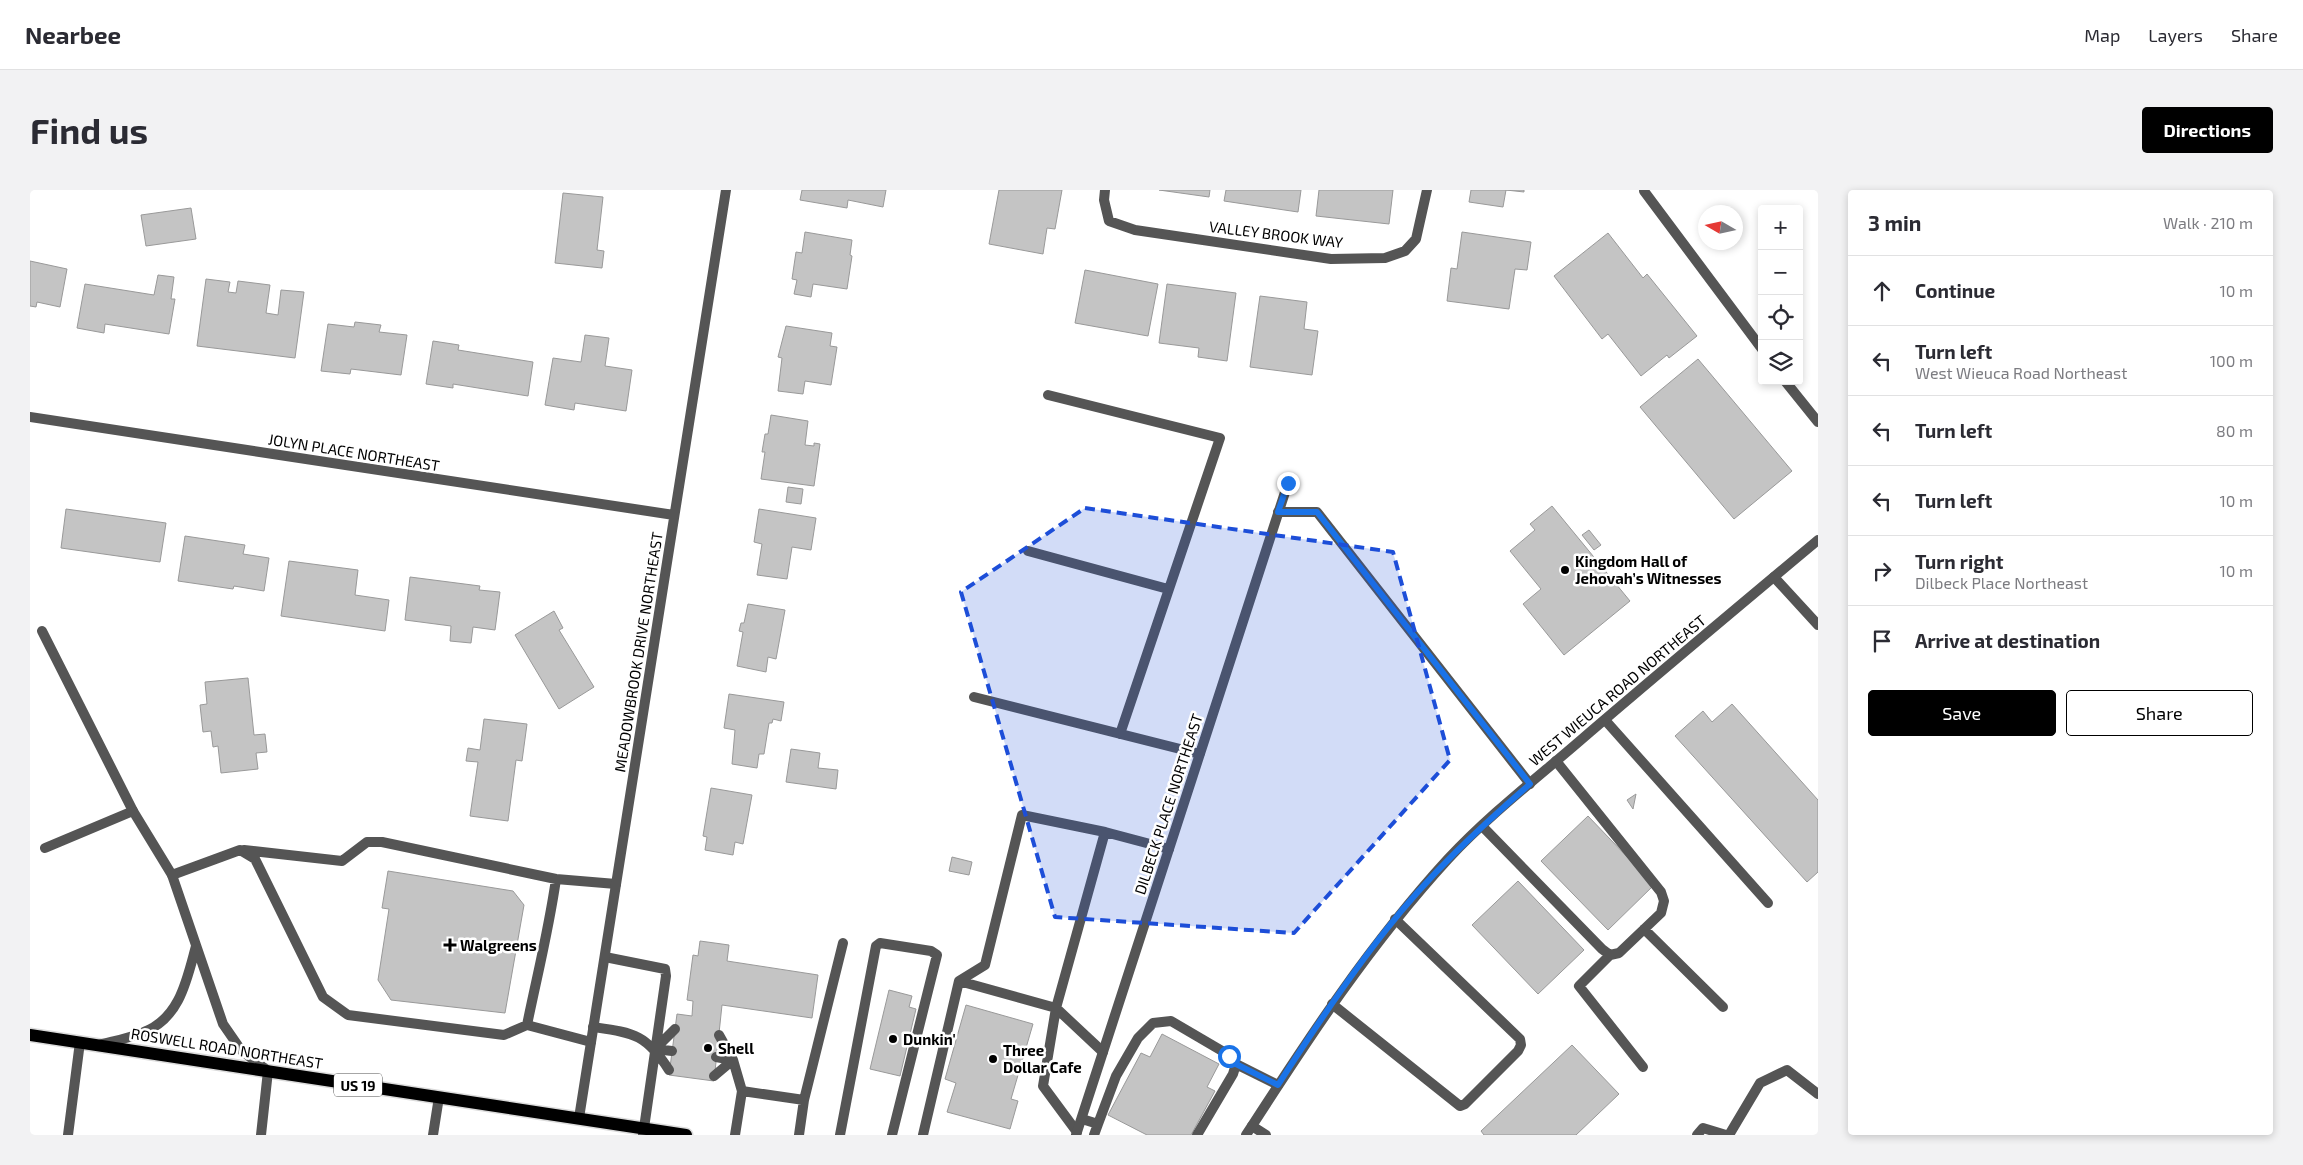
<!DOCTYPE html>
<html lang="en">
<head>
<meta charset="utf-8">
<style>
	body { margin:0; font-family:"Exo 2",sans-serif; background:#f2f2f3; color:#2b2b33 }
	.controls { position:absolute; right:15px; top:15px; display:grid; overflow:hidden; border-radius:5px; box-shadow:0 2px 8px #0003 }
	.controls button { width:45px; height:45px; display:grid; place-items:center; padding:0; border:0; border-bottom:1px solid #e1e1e2; background:#fff; color:#2b2b33; font:25px sans-serif }
	.compass { position:absolute; left:1668px; top:15px; width:45px; height:45px; border-radius:50%; background:#fff; box-shadow:0 2px 8px #0003; rotate:279deg }
	.stop { position:absolute; width:15px; height:15px; margin:-11px; border:4px solid #1a73e8; border-radius:50%; background:#fff }
	.stop.end { background:#1a73e8; border-color:#fff; box-shadow:0 1px 5px #0008 }
	.list { margin:0; padding:0; list-style:none }
	h2 { display:flex; justify-content:space-between; align-items:center; height:65px; margin:0; padding:0 20px; font-size:21px }
	h2 small { font-size:16px; font-weight:400; color:#7c7c81 }
	.list li { display:grid; grid-template-columns:32px 1fr auto; gap:15px; align-items:center; box-sizing:border-box; height:70px; padding:0 20px; border-top:1px solid #e1e1e2 }
	.list b { display:block; font-size:19px; white-space:nowrap }
	.list p { margin:0; font-size:16px; white-space:nowrap; color:#7c7c81 }
	.list em { font-size:16px; font-style:normal; color:#7c7c81 }
	.actions { display:flex; gap:10px; padding:15px 20px }
	.actions a { flex:1; padding:11px 0; border:1px solid #000; border-radius:5px; text-align:center; font-size:18px; color:#000 }
	.actions .main { background:#000; color:#fff }
	.icon { flex:none; width:28px; height:28px; fill:none; stroke:currentColor; stroke-width:2; stroke-linecap:round; stroke-linejoin:round }
	.map { position:relative; flex:none; width:1788px; height:945px; overflow:hidden; border-radius:5px }
	header { display:flex; align-items:center; gap:30px; box-sizing:border-box; height:70px; padding:0 25px; background:#fff; border-bottom:1px solid #e1e1e2 }
	header strong { font-size:24px }
	nav { display:flex; gap:28px; margin-inline-start:auto; font-size:18px }
	.intro { display:flex; align-items:center; justify-content:space-between; box-sizing:border-box; height:120px; padding:0 30px }
	h1 { margin:0; font-size:35px }
	.button { padding:12px 22px; border-radius:5px; background:#000; color:#fff; font-size:18px; font-weight:700 }
	main { display:flex; gap:30px; padding:0 30px }
	aside { flex:1; background:#fff; border-radius:5px; box-shadow:0 2px 8px #0003 }
	.map>svg:first-child { display:block }
</style>
</head>
<body>
<header>
<strong>Nearbee</strong>
<nav><a>Map</a><a>Layers</a><a>Share</a></nav>
</header>
<div class="intro"><h1>Find us</h1><a class="button">Directions</a></div>
<main>
<div class="map">
<svg width="1788" height="945" viewBox="0 0 1788 945">
	<rect width="100%" height="100%" fill="#fff"/>
	<path fill="#c4c4c4" stroke="#999" d="M772,0h84l-3,17 -35,-7 -1,8 -47,-8z
		M969,0h63l-7,39 -8,-1 -4,26 -54,-10z
		M1129,0h51l-1,7z
		M1196,0h75l-3,22 -74,-11z
		M1289,0h74l-4,34 -73,-8z
		M1441,0h53v2l-18,-2 -3,17 -34,-5z
		M533,3l40,4 -6,53 7,1 -2,17 -47,-5z
		M161,18l5,31 -50,7 -5,-31z
		M775,42l47,8 -2,15 2,1 -5,33 -34,-5 -2,13 -17,-3 3,-14 -5,-1 4,-27 6,1z
		M1432,42l69,10 -4,28 -12,-1 -6,40 -62,-8 4,-33 6,1z
		M1578,43l35,45 4,-4 50,62 -28,22 -2,-3 -26,21 -33,-42 -6,5 -48,-63z
		M0,71l37,8 -7,38 -23,-5 -1,5 -6,-1z
		M1055,80l73,14 -10,52 -73,-13z
		M128,85l16,2 -3,22h4l-6,35 -64,-10 -1,9 -27,-5 8,-44 69,11z
		M176,89l24,3 -2,10 8,1 2,-12 32,4 -4,28 12,2 3,-25 23,2 -9,66 -98,-12z
		M1137,94l69,9 -9,68 -29,-4 1,-9 -40,-5z
		M1230,106l47,6 -3,27 14,2 -6,44 -62,-8z
		M325,132l26,3 -2,7 28,3 -6,40 -50,-6 -1,5 -29,-3 7,-47 26,3z
		M756,136l46,7 -2,13 7,1 -6,38 -26,-4 -2,13 -25,-3 4,-33 -4,-1z
		M555,145l24,3 -4,28 27,4 -6,41 -51,-8 -1,7 -29,-5 8,-47 28,4z
		M403,151l26,4 -1,5 75,12 -5,34 -75,-12v4l-27,-4z
		M1668,169l94,112 -58,48 -94,-112z
		M741,225l37,6 -3,24 9,1v-3l6,1 -6,42 -53,-7 4,-27h-3l3,-18h3z
		M758,297l15,2 -2,15 -15,-2z
		M1522,316l78,95 -66,54 -41,-51 18,-15 -31,-38 25,-21 -5,-6z
		M36,319l100,14 -6,39 -99,-14z
		M729,319l57,9 -5,32 -19,-3 -5,32 -30,-4 5,-31 -8,-2z
		M1559,340l12,15 -7,5 -12,-15z
		M155,346l60,9 -2,9 26,4 -5,33 -30,-5 -1,3 -55,-8z
		M259,371l69,9 -3,25 34,5 -4,31 -104,-15z
		M380,387l70,9 -1,4 21,2 -5,38 -22,-3 -2,16 -21,-2 1,-15 -46,-6z
		M718,414l37,6 -9,49 -8,-2 -2,15 -29,-6 6,-34 -4,-1 2,-8h3z
		M524,421l9,17 -4,2 35,57 -35,22 -44,-74z
		M218,488l6,57 11,-1 2,18 -11,1 2,16 -37,4 -3,-27 -5,1 -2,-16 -8,1 -3,-27 7,-1 -2,-22z
		M699,504l55,8 -3,19 -8,-2 -1,4h-3l-5,31h-5l-2,14 -25,-4 3,-34 -11,-2z
		M1702,514l86,96v72l-11,10 -132,-146 28,-25 9,11z
		M454,529l43,5 -5,37 -6,-1 -8,61 -38,-5 8,-54 -12,-1 2,-13 12,2z
		M761,559l29,4 -2,15 20,2 -2,19 -50,-7z
		M681,598l41,7 -9,49 -8,-2 -2,13 -28,-5 2,-13 -4,-1z
		M1606,604l-3,15 -6,-9z
		M1558,626l66,69 -46,45 -67,-69z
		M922,667l20,5 -3,13 -20,-4z
		M358,681l125,20 11,14 -19,108 -114,-13 -13,-20 11,-71 -7,-1z
		M1488,691l66,69 -46,44 -66,-69z
		M670,751l29,4 -2,16 91,14 -6,43 -90,-13 -8,76 -45,-6 8,-61 15,2 1,-15 -6,-1 6,-45 5,1z
		M859,800l23,6 -3,11 7,2 -16,67 -30,-7z
		M936,815l67,19 -22,75 7,2 -8,28 -63,-17 9,-29 -11,-4z
		M1132,844l57,30 -12,23 8,4 -24,44h-44l-39,-20 33,-62 9,4z
		M1542,855l47,49 -43,41h-92l-3,-4z"/>
	<g fill="none" stroke-linecap="round" stroke-linejoin="round">
		<g stroke="#dbdbdb" stroke-width="15">
			<path id="primary" d="M0,845l656,100"/>
		</g>
		<path stroke="#555" stroke-width="10" d="M1614,1l118,158
			M1755,191l33,41
			M1248,322h39l213,272
			M1744,387l44,48
			M1575,530l163,183
			M1452,636l120,123 8,6 9,-2 42,-40 3,-12 -3,-9 -105,-131
			M1075,642l64,17
			M15,658l88,-37
			M214,660l98,11 25,-19h15l174,37 60,5
			M142,685l68,-25 15,9 68,138 25,18 156,20 23,-10
			M526,689c-7,50 -19,97 -29,146l64,17
			M1614,739l79,78
			M1580,765l-31,31 64,81
			M575,767l60,12 1,7 -23,159
			M929,791l97,27 47,44
			M1302,814l128,102 5,-2 53,-53 3,-6 -1,-6 -125,-120
			M563,837c41,6 53,7 76,43
			M689,845l14,25 9,31 -7,44
			M642,861l-17,-2 20,-20
			M1206,874l42,21
			M684,886l19,-16 -17,-3
			M712,901l62,9
			M1052,929l16,5 -4,11
			M1068,934l18,-48 22,-38 15,-15 18,-2 58,34 7,9 -3,10 -36,61
			M1222,936l14,9
			M38,945l12,-93
			M231,945l7,-64
			M403,945l6,-38
			M769,945l5,-35 39,-157
			M810,945l36,-189 4,-3 51,8 6,4 -45,180
			M893,945l36,-154 26,-16 37,-150 83,17 -49,176 -13,78 34,46
			M1667,945l6,-7 23,7
			M1699,945l31,-52 27,-13 31,24"/>
		<path stroke="#555" stroke-width="10" d="M1075,0l-1,10 5,21 26,9 196,29 54,-1 20,-7 11,-12 11,-49
			M1018,205l172,43 -100,296
			M0,227l644,98
			M998,361l140,38
			M12,441l91,180 39,64 51,149 18,26 27,21
			M944,507l226,57
			M69,855c15,-4 31,-7 45,-13 36,-14 43,-53 52,-86
			M549,928l147,-928
			M1046,945l212,-652"/>
		<path stroke="#555" stroke-width="10" d="M1216,945c62,-96 124,-191 202,-276 41,-44 89,-81 134,-120 78,-67 157,-133 236,-199"/>
		<use href="#primary" stroke="#000" stroke-width="12"/>
	</g>
	<g fill="none" stroke-linecap="round" stroke-linejoin="round">
		<path stroke="#1a73e8" stroke-width="6" d="M1199,866l7,8 42,21c34,-53 69,-106 108,-155 42,-54 92,-101 144,-146l-213,-272h-39l10,-29"/>
	</g>
	<path fill="#1d4ed8" fill-opacity="0.2" stroke="#1d4ed8" stroke-width="4" stroke-dasharray="10 6" stroke-linejoin="round" d="M1055,318l308,44 57,208 -156,173 -239,-16 -94,-325z"/>
	<g fill="#000" stroke="#fff" stroke-width="2">
		<circle cx="1535" cy="380" r="5"/>
		<path d="M417.5 747.5h5v5h5v5h-5v5h-5v-5h-5v-5h5z"/>
		<circle cx="863" cy="849" r="5"/>
		<circle cx="678" cy="858" r="5"/>
		<circle cx="963" cy="869" r="5"/>
	</g>
	<g text-anchor="middle" dominant-baseline="central" stroke-width="5" stroke-linejoin="round" paint-order="stroke">
		<rect fill="#fff" stroke="#4c4c4c" stroke-width="1" x="304" y="883.5" width="48" height="23" rx="4"/>
		<g font-size="14" font-weight="bold" fill="#000">
			<text x="328" y="895">US 19</text>
		</g>
		<g font-size="15" fill="#000" stroke="#fff">
			<text transform="translate(1246 44) rotate(7)">VALLEY BROOK WAY</text>
			<text transform="translate(324 262) rotate(9)">JOLYN PLACE NORTHEAST</text>
			<text transform="translate(608 462) rotate(-81)">MEADOWBROOK DRIVE NORTHEAST</text>
			<text transform="translate(1587 500) rotate(-40)">WEST WIEUCA ROAD NORTHEAST</text>
			<text transform="translate(1138 614) rotate(-72)">DILBECK PLACE NORTHEAST</text>
			<text transform="translate(197 858) rotate(9)">ROSWELL ROAD NORTHEAST</text>
		</g>
		<g font-size="15" font-weight="bold" fill="#000" stroke="#fff" text-anchor="start">
			<text x="1545" y="371">Kingdom Hall of<tspan x="1545" dy="17">Jehovah’s Witnesses</tspan></text>
			<text x="430" y="755">Walgreens</text>
			<text x="873" y="849">Dunkin'</text>
			<text x="688" y="858">Shell</text>
			<text x="973" y="860">Three<tspan x="973" dy="17">Dollar Cafe</tspan></text>
		</g>
	</g>
</svg>
<div class="controls">
<button>+</button>
<button>−</button>
<button><svg class="icon" aria-label="locate" viewBox="0 0 24 24"><circle cx="12" cy="12" r="6"/><path d="M12 2v4M12 18v4M2 12h4M18 12h4"/></svg></button>
<button><svg class="icon" aria-label="layers" viewBox="0 0 24 24"><path d="M12 4l9 5-9 5-9-5zM3 14l9 5 9-5"/></svg></button>
</div>
<svg class="compass" viewBox="-18 -18 36 36"><path d="M0-13l5 13h-10z" fill="#e53935"/><path d="M0 13l5-13h-10z" fill="#7c7c81"/></svg>
<div class="stop" style="left:1199px;top:866px"></div>
<div class="stop end" style="left:1258px;top:293px"></div>
</div>
<aside>
<h2>3 min<small>Walk · 210 m</small></h2>
<ul class="list">
<li><svg class="icon" aria-label="ahead" viewBox="0 0 24 24"><path d="M12 20V5M6 11l6-6 6 6"/></svg><div><b>Continue</b></div><em>10 m</em></li>
<li><svg class="icon" aria-label="left" viewBox="0 0 24 24"><path d="M17 20v-9H6M10 6l-5 5 5 5"/></svg><div><b>Turn left</b><p>West Wieuca Road Northeast</p></div><em>100 m</em></li>
<li><svg class="icon" aria-label="left" viewBox="0 0 24 24"><path d="M17 20v-9H6M10 6l-5 5 5 5"/></svg><div><b>Turn left</b></div><em>80 m</em></li>
<li><svg class="icon" aria-label="left" viewBox="0 0 24 24"><path d="M17 20v-9H6M10 6l-5 5 5 5"/></svg><div><b>Turn left</b></div><em>10 m</em></li>
<li><svg class="icon" aria-label="right" viewBox="0 0 24 24"><path d="M7 20v-9h11M14 6l5 5-5 5"/></svg><div><b>Turn right</b><p>Dilbeck Place Northeast</p></div><em>10 m</em></li>
<li><svg class="icon" aria-label="arrive" viewBox="0 0 24 24"><path d="M6 21V4h12l-3 4 3 4H6"/></svg><div><b>Arrive at destination</b></div></li>
</ul>
<div class="actions"><a class="main">Save</a><a>Share</a></div>
</aside>
</main>
</body>
</html>
